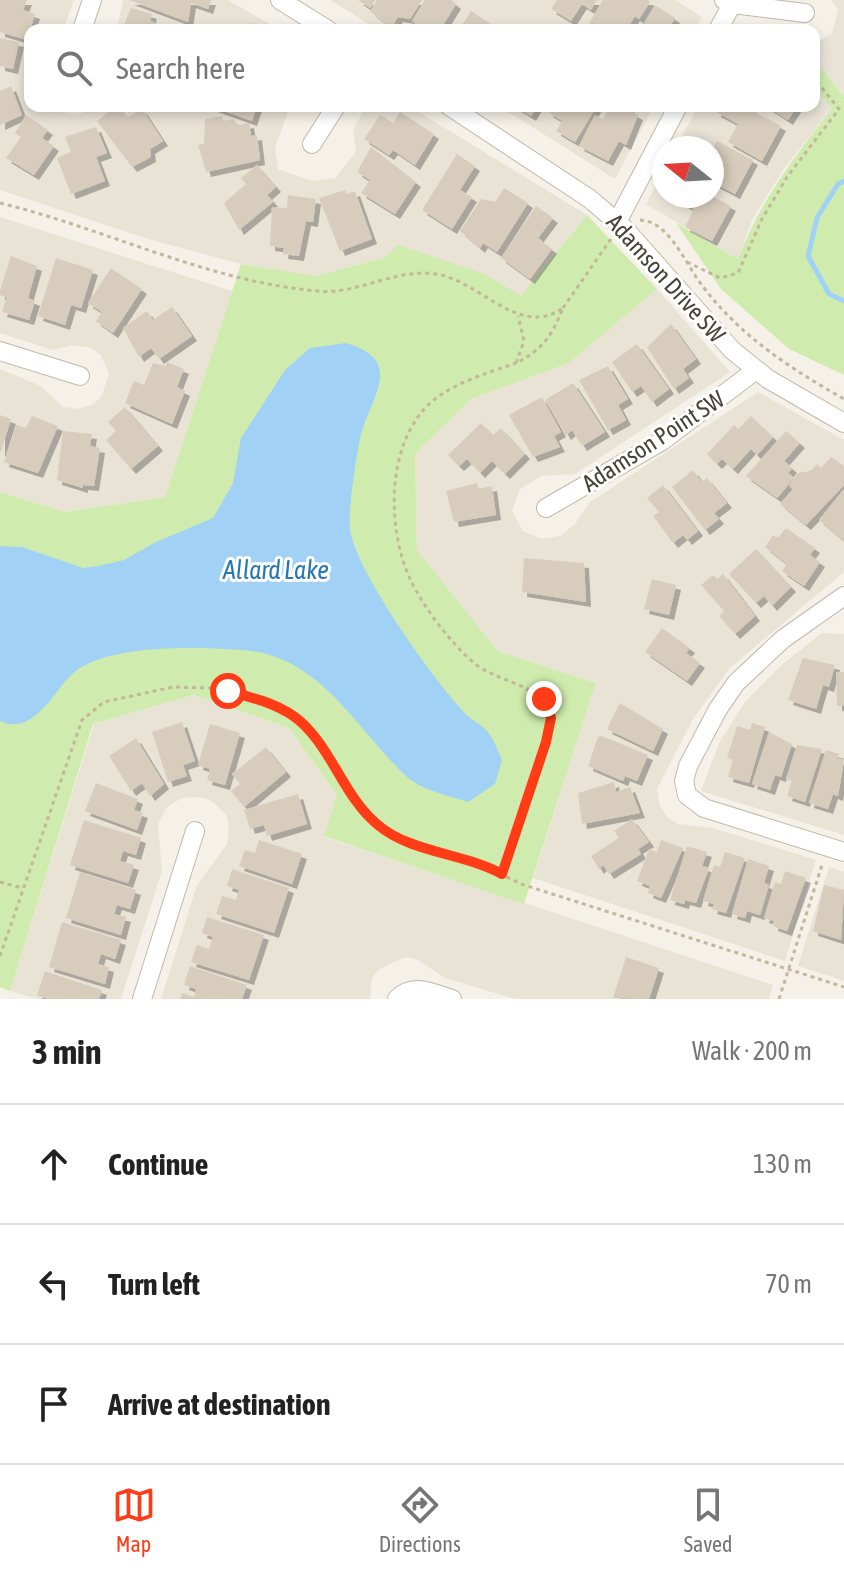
<!DOCTYPE html>
<html lang="en">
<head>
<meta charset="utf-8">
<style>
	body { margin:0; font-family:"Asap Condensed",sans-serif; background:#f2f2f2; color:#222 }
	.compass { position:absolute; left:652px; top:136px; width:72px; height:72px; border-radius:50%; background:#fff; box-shadow:0 4px 12px #0003; rotate:288deg }
	.stop { position:absolute; width:24px; height:24px; margin:-18px; border:6px solid #ff3c15; border-radius:50%; background:#fff }
	.stop.end { background:#ff3c15; border-color:#fff; box-shadow:0 2px 8px #0008 }
	.list { margin:0; padding:0; list-style:none }
	h2 { display:flex; justify-content:space-between; align-items:center; height:104px; margin:0; padding:0 32px; font-size:34px }
	h2 small { font-size:26px; font-weight:400; color:#767676 }
	.list li { display:grid; grid-template-columns:52px 1fr auto; gap:24px; align-items:center; box-sizing:border-box; height:120px; padding:0 32px; border-top:2px solid #e0e0e0 }
	.list b { display:block; font-size:30px; white-space:nowrap }
	.list em { font-size:26px; font-style:normal; color:#767676 }
	.icon { flex:none; width:44px; height:44px; fill:none; stroke:currentColor; stroke-width:2; stroke-linecap:round; stroke-linejoin:round }
	.map { position:relative; flex:none; width:844px; height:999px; overflow:hidden }
	.search { position:absolute; background:#fff; box-shadow:0 4px 12px #0003; left:24px; right:24px; top:24px; height:88px; display:flex; align-items:center; gap:20px; box-sizing:border-box; padding:0 28px; border-radius:16px; color:#767676; font-size:30px }
	.sheet { height:464px; background:#fff }
	nav { display:flex; justify-content:space-around; align-items:center; box-sizing:border-box; height:112px; border-top:2px solid #e0e0e0; background:#fff; font-size:22px; color:#767676 }
	nav a { display:grid; justify-items:center; gap:4px }
	nav .on { color:#ff3c15 }
	.map>svg:first-child { display:block }
</style>
</head>
<body>
<div class="map">
<svg width="844" height="999" viewBox="0 0 844 999">
	<defs>
		<filter id="shadow"><feDropShadow dx="5" dy="5" stdDeviation="0" flood-color="#0004"/></filter>
	</defs>
	<rect width="100%" height="100%" fill="#f5f1e8"/>
	<path fill="#e9e3d6" d="M0,0h74l-11,30h-33v76l47,9 21,-9h192l-15,42 3,21 34,12 23,-3 21,-26 -3,-22 13,-24h43l178,109 -66,82 -34,-22 -103,-17 -69,18 -74,-12 -93,-25 -148,-49z
		M123,0h105l52,30h-163z
		M330,0h345l27,17 -7,13h-317z
		M831,0h13v97l-30,-38v-15l18,-11 6,-24z
		M814,86l18,23 -47,58 -33,53 -14,39 -92,-55 18,-34v26h48v-48h-36l22,-42h116z
		M499,106h155l-39,73z
		M0,217l232,74 -67,206 -100,15 -65,-20v-123l41,17 22,21 16,2 15,-5 8,-9 7,-21 -8,-19 -10,-7 -18,-3 -20,5 -53,-17z
		M657,289l73,83 -155,102 -34,2 -21,13 -8,22 11,20 19,8 18,-3 15,-12 15,-22 168,-110 86,48v132l-114,96 -37,51 -36,70 3,17 9,13 10,5 34,4 103,32 -31,101 -252,-83 63,-195 -98,-32 -81,-101 -2,-96 56,-55 98,-36z
		M822,633l22,1v201l-143,-44 18,-48 26,-41 34,-35z
		M194,695l95,33 48,67 -12,42 448,148 -4,14h-254l-70,-21 -27,-18 -12,-3 -27,12 -7,9 -2,21h-209l36,-114 30,-41 2,-16 -3,-14 -16,-14 -11,-3 -17,1 -15,9 -9,17 4,47 -41,128h-84l-27,-8 84,-267z
		M829,867l15,5v109l-46,-15z"/>
	<path fill="#cfecae" d="M814,59l30,38v278l-55,-26 -68,-60 -45,-66 62,36c22,-58 56,-102 94,-150l-18,-23z
		M587,215l70,74 -88,74 -98,36 -56,55 2,96 81,101 98,32 -72,221 -200,-68 13,-41 -48,-67 -95,-33 -101,29 -83,267 -10,-4v-495l65,20 100,-15 76,-233 74,12 69,-18 14,-13 89,30 34,21z"/>
	<path fill="#a1d2f5" d="M346,343c58,17 27,51 16,88 -5,17 -14,79 -12,97 3,40 85,154 115,185 6,7 17,12 23,19 6,8 10,19 14,28l-7,24 -27,18c-19,-6 -47,-12 -62,-26 -50,-47 -86,-121 -164,-126 -44,-3 -123,-6 -162,18 -24,14 -42,70 -80,53v-175l22,1 61,21 15,-2 26,-6 32,-18 57,-24 20,-35 8,-45 44,-68 25,-22z"/>
	<g fill="none" stroke-linecap="round" stroke-linejoin="round">
		<path stroke="#a1d2f5" stroke-width="5" d="M844,181l-6,3 -21,34 -9,38 21,38 15,7"/>
	</g>
	<path fill="#d8cdbd" filter="url(#shadow)" d="M0,0h27l-4,10 12,4 -8,26 -27,-8z
		M129,0h82l-3,9 -17,-6 -3,19z
		M358,0h17l-5,8z
		M377,0h45l-12,19 -12,-2 -7,11 -21,-17z
		M425,0h26l5,4 -16,26h-27l4,-6 -5,-3z
		M557,0h40l-6,10 -9,-6 -11,17 -20,-12z
		M603,0h45l2,2 -11,17 -4,-3 -9,14h-26l-11,-7z
		M655,5l20,13 -7,12h-28z
		M131,8l21,6 -2,7 21,9h-49z
		M471,11l29,19h-41z
		M250,23l12,7h-16z
		M0,38l19,4 -6,27 -13,-3z
		M11,86l11,29 -22,10v-34z
		M117,106l11,11 14,-8 21,32 -13,8 1,8 -19,10 -35,-46z
		M210,106h47l-5,15z
		M515,106h22l-6,10z
		M552,106h45l-22,36 -19,-11 6,-10 -14,-9z
		M610,106h20l-2,4 10,5 -12,30 -7,-4 -11,20 -29,-15 16,-31 8,4z
		M719,106h32v4l30,16 -19,35 -34,-19 10,-18 -22,-12z
		M767,106h30l-9,14z
		M400,112l34,22 -19,31 -22,-15 -4,5 -25,-16 16,-24 13,8z
		M26,115l22,15 -6,8 12,8 -20,29 -28,-17 15,-21 -6,-4z
		M222,116l1,5 10,-2 5,6 11,-2 2,13 6,-1 3,25 -54,12 -8,-27 6,-1 1,-25z
		M96,127l11,26 -11,4 9,24 -34,13 -14,-36 14,-6 -6,-15z
		M717,141l36,19 -18,34 -23,-12v-32z
		M371,147l45,35 -21,32 -34,-21 9,-13 -13,-8z
		M457,154l18,12 -15,24 12,7 -20,32 -30,-19z
		M257,165l19,22 -9,8 6,7 -34,28 -15,-27 22,-19 -5,-6z
		M504,188l24,15 -31,49 -14,-9 -3,5 -20,-17 21,-32 14,3z
		M345,190l1,4 9,-3 17,48 -32,12 -21,-53z
		M288,195l28,4 -3,23 -7,-1 -7,35 -16,-2 1,-6 -14,-2 2,-39 15,1z
		M670,196h42l19,10 -19,35 -27,-14 9,-18z
		M536,206l17,12 -15,20 14,11 -22,30 -29,-21z
		M11,256l26,10 -9,32 7,3 -6,19 -27,-8 5,-15 -7,-2v-5z
		M56,258l37,12 -12,38 -10,-3 -6,20 -27,-9z
		M111,268l31,21 -29,44 -17,-12 6,-9 -14,-9z
		M172,307l20,29 -33,23 -8,-11 -12,9 -16,-29 24,-17 6,9z
		M671,324l25,35 -13,10 6,9 -15,11 -27,-42z
		M637,344l32,45 -17,13 -11,-16 -9,6 -20,-30z
		M167,362l17,7 -7,18 8,4 -13,33 -47,-21 9,-22 10,4 9,-22 13,3z
		M608,366l20,33 -10,6 8,15 -18,10 -29,-50z
		M573,383l32,49 -23,14 -10,-16 -6,5 -21,-35z
		M542,397l19,35 -7,4 6,11 -27,10 -24,-42z
		M125,407l33,39 -27,23 -25,-29 10,-9 -8,-9z
		M0,415l11,4 -10,32h-1z
		M32,416l26,10 -20,47 -34,-11 12,-37 10,3z
		M751,416l22,21 -16,18 -6,-6 -18,20 -11,-10 -5,5 -10,-10 27,-29 4,4z
		M481,423l12,12 8,-7 24,26 -20,20 -13,-13 -12,12 -13,-14 -8,7 -11,-11z
		M63,431l29,3 -2,12 10,2 -6,38 -11,-1v3l-26,-8z
		M786,431l14,12 -16,18 8,7 -4,5 6,5 -17,20 -31,-22z
		M831,457l13,9v19l-38,40 -26,-21 13,-15 -4,-3 9,-13 12,-2 7,-7 4,4z
		M693,470l9,12 5,-4 20,25 -13,10 5,6 -14,11 -33,-43z
		M477,483l2,6 13,-3 4,29 -42,7 -8,-31z
		M663,485l35,46 -11,9 -4,-5 -10,8 -20,-27 6,-4 -12,-14z
		M844,489v52l-25,-21z
		M786,528l29,20 -5,7 10,7 -16,24 -22,-15 5,-7 -22,-17 8,-12 5,3z
		M756,549l35,38 -19,19 -8,-10 -8,7 -27,-29z
		M524,558l60,5 2,39 -64,-10z
		M723,574l32,42 -20,18 -16,-18 5,-5 -23,-26 12,-10 4,4z
		M652,579l24,6 -7,30 -25,-6z
		M662,628l28,20 -4,5 14,10 -13,18 -42,-29z
		M803,658l32,7 -6,22 -6,-2 -7,24 -28,-9z
		M836,672h8v34h-7z
		M620,703l43,26 -10,22 -46,-22z
		M182,722l13,39 -12,4 4,11 -19,6 -16,-50z
		M752,723l13,4 -16,56 -21,-6 5,-17 -6,-2 10,-32 13,4z
		M210,724l30,9 -15,52 -18,-5 3,-11 -12,-4z
		M769,732l23,12 -11,33 -6,-2 -5,15 -18,-6z
		M602,736l46,19 -11,26 -12,-5 -2,5 -35,-15 10,-29z
		M136,738l28,46 -14,12 -8,-13 -11,8 -22,-35z
		M797,745l25,4 -17,53 -18,-6 5,-15 -6,-2z
		M266,747l20,25 -42,35 -13,-16 9,-7 -8,-10z
		M826,750l13,4 -2,4 7,2 -6,36 -5,-2 -5,15 -19,-6z
		M614,782l2,10 14,-5 10,26 -58,11 -4,-31z
		M96,783l42,16 -4,11 9,3 -6,17 -52,-19z
		M298,794l9,30 -40,12 -3,-11 -14,4 -6,-19z
		M632,819l17,23 -11,7 3,5 -32,20 -6,-9 -4,4 -8,-13 28,-18 -5,-7z
		M84,820l57,18 -5,17 -13,-4 -3,10 14,4 -6,18 -58,-18z
		M259,840l43,14 -10,30 -53,-18 6,-16 10,3z
		M661,840l22,8 -22,50 -13,-5 2,-7 -13,-5 12,-32 8,3z
		M687,846l20,6 -5,14 7,2 -13,35 -11,-3 -1,4 -14,-4z
		M725,852l20,6 -19,55 -14,-4 2,-5 -11,-3 11,-36 6,2z
		M748,859l21,7 -5,17 5,2 -9,30 -13,-4 -2,7 -13,-4z
		M232,869l57,19 -15,45 -58,-19 6,-18 14,4 3,-10 -12,-4z
		M785,871l21,7 -19,53 -14,-5 1,-5 -10,-3 11,-36 6,2z
		M80,872l56,18 -6,19 -13,-4 -3,9 12,3 -5,18 -55,-17z
		M824,885l20,5 -3,50 -28,-9z
		M207,917l57,18 -15,45 -58,-18 6,-17 12,4 4,-12 -11,-4z
		M62,922l59,18 -6,19 -14,-5 -3,10 11,3 -4,17 -56,-17z
		M626,957l33,11 -10,31 -36,-1z
		M190,966l57,19 -5,14h-62l2,-6 12,4 2,-8 -12,-4z
		M45,971l57,19 -3,9h-51l-11,-4z"/>
	<g fill="none" stroke-linecap="round" stroke-linejoin="round">
		<g stroke="#c1b9aa" stroke-width="20">
			<path id="street" d="M280,0l48,30
				M732,4l73,9
				M82,30l10,-30
				M718,30l14,-26 -8,-4
				M449,106l141,93 35,30 107,121 36,29 76,44
				M312,144l24,-38
				M617,222l61,-116
				M0,351l80,25
				M546,508l116,-67 94,-71
				M844,596l-61,43 -47,44 -18,26 -30,57 -4,15 3,14 17,13 140,44
				M142,999l53,-168
				M397,999c16,-17 35,-6 55,0"/>
		</g>
		<path stroke="#c4b69a" stroke-width="3" stroke-dasharray="4 4" stroke-linecap="butt" d="M0,203c107,26 206,78 317,88 41,4 78,-23 119,-17 45,7 83,65 127,34 -11,28 -21,42 -47,55l8,-22 -6,-25
			M640,220c29,1 45,43 61,64 39,52 87,83 143,115
			M687,262l33,16 18,-5 24,-54 25,-42 52,-68 -25,-31
			M563,308l48,-69
			M502,874l44,-132 4,-33c-17,-27 -54,-27 -77,-47 -24,-21 -49,-54 -63,-83 -23,-51 -24,-132 18,-174 22,-21 59,-32 88,-42
			M0,882l22,6
			M0,956l82,-236 22,-18 69,-15 38,1 52,13 38,21 53,76 22,25 20,13 70,21 55,27 323,103
			M779,999l44,-137"/>
		<use href="#street" stroke="#fff" stroke-width="18"/>
	</g>
	<g fill="none" stroke-linecap="round" stroke-linejoin="round">
		<path stroke="#ff3c15" stroke-width="10" d="M228,691c25,7 53,13 73,31 32,29 43,75 77,103 33,28 86,28 124,49l44,-132 5,-24 -7,-19"/>
	</g>
	<g text-anchor="middle" dominant-baseline="central" stroke-width="6" stroke-linejoin="round" paint-order="stroke">
		<g font-size="24" fill="#494236" stroke="#fff">
			<text transform="translate(666 278) rotate(48)">Adamson Drive SW</text>
			<text transform="translate(653 441) rotate(-33)">Adamson Point SW</text>
		</g>
		<g font-size="26" font-style="italic" fill="#2677b4" stroke="#fff">
			<text x="276" y="570">Allard Lake</text>
		</g>
	</g>
</svg>
<svg class="compass" viewBox="-18 -18 36 36"><path d="M0-13l5 13h-10z" fill="#e53935"/><path d="M0 13l5-13h-10z" fill="#767676"/></svg>
<div class="stop" style="left:228px;top:691px"></div>
<div class="stop end" style="left:544px;top:699px"></div>
<div class="search"><svg class="icon" aria-label="search" viewBox="0 0 24 24"><circle cx="10" cy="10" r="6"/><path d="M15 15l6 6"/></svg>Search here</div>
</div>
<section class="sheet">
<h2>3 min<small>Walk · 200 m</small></h2>
<ul class="list">
<li><svg class="icon" aria-label="ahead" viewBox="0 0 24 24"><path d="M12 20V5M6 11l6-6 6 6"/></svg><div><b>Continue</b></div><em>130 m</em></li>
<li><svg class="icon" aria-label="left" viewBox="0 0 24 24"><path d="M17 20v-9H6M10 6l-5 5 5 5"/></svg><div><b>Turn left</b></div><em>70 m</em></li>
<li><svg class="icon" aria-label="arrive" viewBox="0 0 24 24"><path d="M6 21V4h12l-3 4 3 4H6"/></svg><div><b>Arrive at destination</b></div></li>
</ul>
</section>
<nav>
<a class="on"><svg class="icon" aria-label="map" viewBox="0 0 24 24"><path d="M3 6l6-2 6 2 6-2v14l-6 2-6-2-6 2zM9 4v14M15 6v14"/></svg>Map</a>
<a><svg class="icon" aria-label="directions" viewBox="0 0 24 24"><path d="M12 3l9 9-9 9-9-9zM9 14v-3h6M13 9l2 2-2 2"/></svg>Directions</a>
<a><svg class="icon" aria-label="saved" viewBox="0 0 24 24"><path d="M7 4h10v16l-5-4-5 4z"/></svg>Saved</a>
</nav>
</body>
</html>
